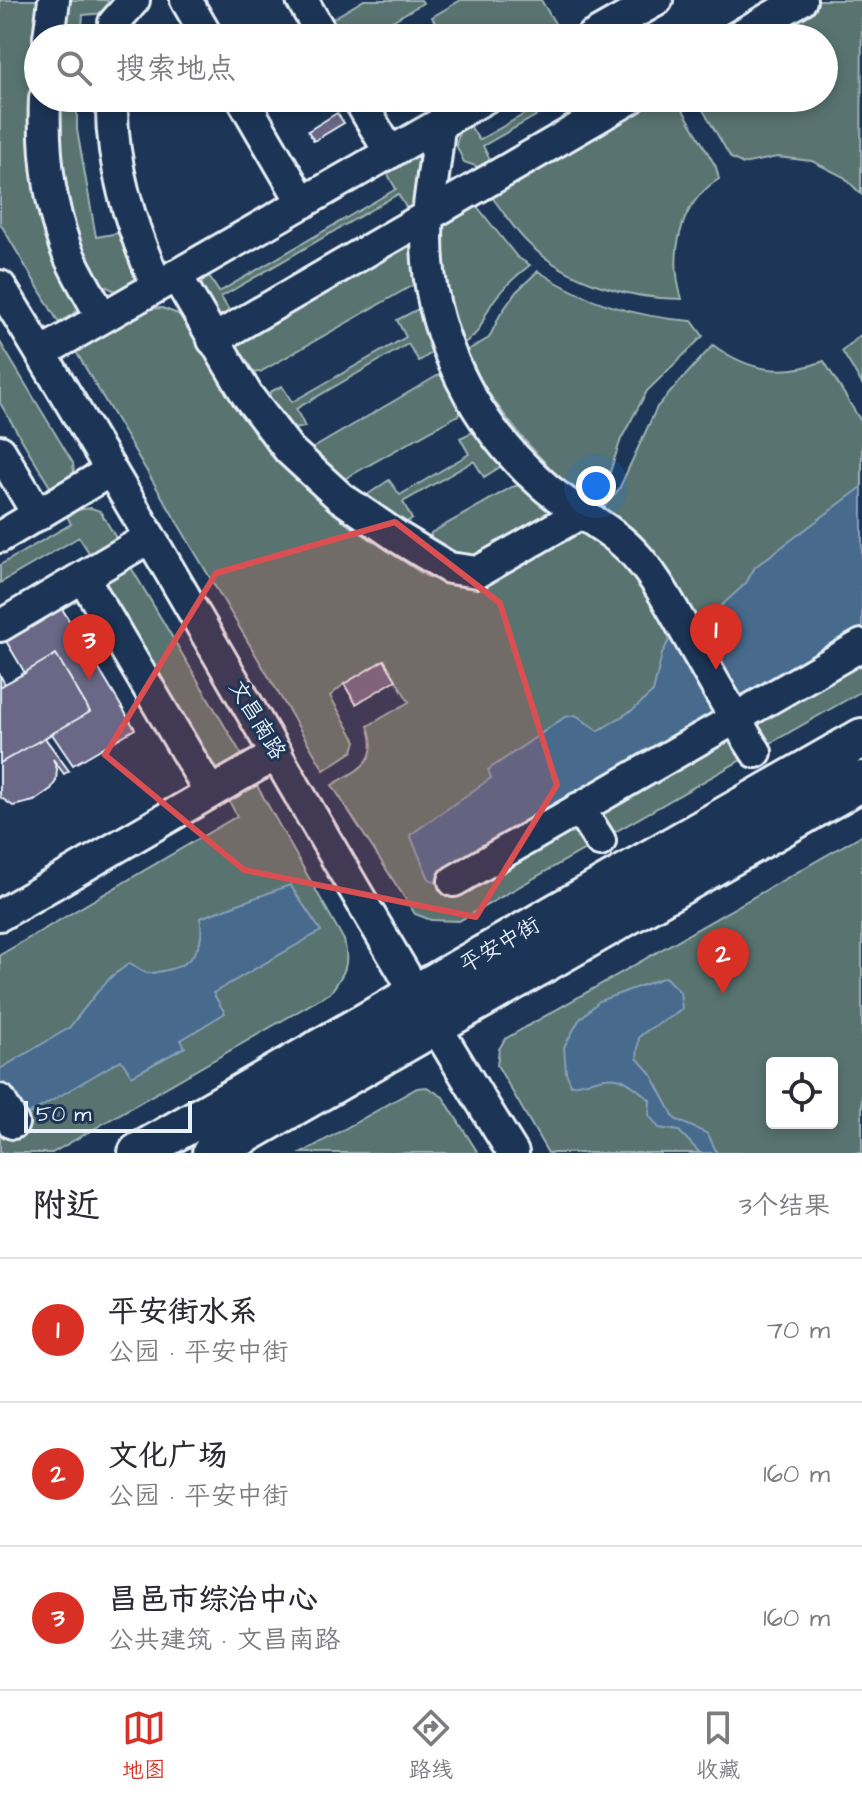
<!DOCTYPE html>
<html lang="zh">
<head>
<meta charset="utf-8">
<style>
	body { margin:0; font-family:"Architects Daughter","LXGW WenKai TC",sans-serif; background:#f2f2f3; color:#2b2b33 }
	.controls { position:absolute; right:24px; bottom:24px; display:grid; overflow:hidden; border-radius:8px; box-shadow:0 4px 12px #0003 }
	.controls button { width:72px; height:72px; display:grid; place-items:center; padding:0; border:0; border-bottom:2px solid #e1e1e2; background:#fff; color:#2b2b33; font:40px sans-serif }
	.scale { position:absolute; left:24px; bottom:20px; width:168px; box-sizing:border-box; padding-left:8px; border:4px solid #e8f1f8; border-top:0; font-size:22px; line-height:28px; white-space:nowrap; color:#e8f1f8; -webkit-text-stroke:6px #1d3557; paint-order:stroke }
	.you { position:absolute; left:596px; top:486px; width:28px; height:28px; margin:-20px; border:6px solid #fff; border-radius:50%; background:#1a73e8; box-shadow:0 0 0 12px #1a73e833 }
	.badge { display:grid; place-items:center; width:52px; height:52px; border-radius:50%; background:#d93025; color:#fff; font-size:26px; font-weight:700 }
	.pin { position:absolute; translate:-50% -66px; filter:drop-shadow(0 2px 4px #0008) }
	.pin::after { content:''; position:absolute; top:42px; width:28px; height:24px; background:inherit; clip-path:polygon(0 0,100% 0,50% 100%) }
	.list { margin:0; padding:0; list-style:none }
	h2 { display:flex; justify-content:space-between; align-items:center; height:104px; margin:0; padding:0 32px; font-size:34px }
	h2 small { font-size:26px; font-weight:400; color:#7c7c81 }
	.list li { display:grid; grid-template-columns:52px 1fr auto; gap:24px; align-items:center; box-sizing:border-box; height:144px; padding:0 32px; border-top:2px solid #e1e1e2 }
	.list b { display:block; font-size:30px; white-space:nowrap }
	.list p { margin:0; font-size:26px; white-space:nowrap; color:#7c7c81 }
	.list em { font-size:26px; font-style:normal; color:#7c7c81 }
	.icon { flex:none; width:44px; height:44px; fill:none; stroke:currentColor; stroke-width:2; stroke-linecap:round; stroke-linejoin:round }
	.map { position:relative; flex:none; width:862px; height:1153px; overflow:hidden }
	.search { position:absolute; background:#fff; box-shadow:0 4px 12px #0003; left:24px; right:24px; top:24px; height:88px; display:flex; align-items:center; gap:20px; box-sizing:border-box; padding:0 28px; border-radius:44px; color:#7c7c81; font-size:30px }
	.sheet { height:536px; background:#fff }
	nav { display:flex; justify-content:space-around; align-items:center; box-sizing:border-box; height:112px; border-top:2px solid #e1e1e2; background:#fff; font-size:22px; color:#7c7c81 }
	nav a { display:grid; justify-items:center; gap:4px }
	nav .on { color:#d93025 }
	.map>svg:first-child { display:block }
</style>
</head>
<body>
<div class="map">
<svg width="862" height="1153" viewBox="0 0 862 1153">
	<rect width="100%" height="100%" fill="#1d3557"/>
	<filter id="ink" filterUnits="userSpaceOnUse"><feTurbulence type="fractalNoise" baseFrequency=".0125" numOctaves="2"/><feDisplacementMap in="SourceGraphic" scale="16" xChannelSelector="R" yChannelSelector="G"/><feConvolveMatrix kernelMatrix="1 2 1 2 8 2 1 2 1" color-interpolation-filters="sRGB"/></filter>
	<g filter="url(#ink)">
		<path fill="#587370" stroke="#a0b2b4" stroke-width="2" fill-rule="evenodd" d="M0,0h42l-10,99 55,205 -28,19 -59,-100z
			M66,0h42l-3,13 -22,2 -2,23h-21z
			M364,0h57l2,3 -60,35h-20l-11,-19z
			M461,0h80l18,30 -3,8h-7l-7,-11 -19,11h-79l-12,-21z
			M814,0h48l-1,194 -17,-17 -32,-16 -35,-4 -34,7 -12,-6 -35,-60h128v-60h-78z
			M58,98h19v32l19,107 23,-4 16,47 -11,9 -9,2 -16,-8 -34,-69 -9,-73z
			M553,98h14l-84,48 8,16 -10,6 -17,-6 -8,-17 4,-16 9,-5 10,16z
			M644,98h32l40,69 3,12c-41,25 -50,78 -37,120 -54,0 -117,-18 -156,-58 -13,-13 -23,-30 -35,-45z
			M421,153l2,50 -14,9 -11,-18 -177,103 11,18h-16l-18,-28 10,-12 11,17 177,-103 -10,-18z
			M476,205l41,52 13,8c-14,11 -28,23 -38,38 -14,22 -6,26 -31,42 -12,-36 -26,-93 -17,-129z
			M415,238l5,43 -160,91 -9,1 -16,-27v-8z
			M538,271c46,31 98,46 154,50l11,15 -56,55 -26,48 -11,33 -23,28c-55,-42 -87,-90 -126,-146l28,-16 11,-23 16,-23z
			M162,308l16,6 21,16 88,141 57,51 82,54 30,9 34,-9 108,-62 21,-25 38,-82 56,-62c36,26 69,32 111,16l38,62v268l-403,230 -28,-1 -16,-6 -83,-129c27,-16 49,-23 36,-59l41,-24 -25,-42 -40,24 -14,12 26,45 -3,10 -29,19 -249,-420 70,-41z
			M418,309l8,2 10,39 -17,11 -11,-17 -112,65 9,18 -16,3 -20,-27 1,-11 12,-6 10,16 114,-65 -9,-17z
			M862,334v50l-20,-33z
			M0,342l73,121 1,10 -21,19 -53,-89z
			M442,373l21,35 -3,6 -116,65 -8,2 -26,-31z
			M475,431l28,34 -19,12 -10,-16 -71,41 9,17 -11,6 -37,-28 25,-17 11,15 69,-41 -9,-16z
			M524,484l34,30 -88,51 -41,-21 2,-11 81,-46z
			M91,508l9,3 21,35 -26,16 -16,-25 -79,46v-18l71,-41 -4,-8 10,-6z
			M129,564l114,193 -29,18 -111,-196z
			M256,784l88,156c6,25 1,33 -14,53l-278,160h-52v-198l237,-139 -9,-17z
			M862,835v318h-314l-51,-88 2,-16 6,-10zM772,1063h60v60h-60z
			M427,1087l16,10 35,56h-176l115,-65z"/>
		<path fill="#466a8d" stroke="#87a0b8" stroke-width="2" d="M862,487v151l-424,245 -9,-4 -19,-44 81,-57 -3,-8 77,-53 11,-2 22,16 36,-22 19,-17 9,-38 12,-24 46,-23 26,-24 9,-16z
			M290,885l31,46 -108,62 12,20 -44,27 4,7 -53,29 -11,-16 -121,71v-62l69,-41 30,-38 13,-14 18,-13c5,3 12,9 17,10 5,1 14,-2 20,-3 26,-5 39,-27 33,-52z
			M665,977l15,15 2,17c-13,12 -30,15 -43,28l-2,21 15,17 23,44 33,15 9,19h-17l-21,-22 -20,-3 -10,-13 1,-15c-37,-33 -36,-22 -79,-15l-5,-13 -2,-25 15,-27 20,-19z"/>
		<path fill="#6b6786" stroke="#e8f1f8" stroke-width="2" d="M337,113l7,10 -30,18 -6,-10z
			M61,607l74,122 -62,36 -21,-31 -7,4 24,33 -5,3 -11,-15 4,10 -1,12 -5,8 -17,12 -21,5 -13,-9v-122l5,9 20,-11 -19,-32z
			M56,654l34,58 -90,51v-76z
			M384,660l12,20 -40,24 -12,-20z"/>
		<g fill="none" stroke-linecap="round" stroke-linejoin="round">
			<g stroke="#e8f1f8" stroke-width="36">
				<path id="minor" d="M186,0l22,38
					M302,0l22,38
					M49,38l5,-38
					M114,38v-15l20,-23
					M590,38l67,-38
					M735,38l66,-38
					M45,98c-2,50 3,100 20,148 9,24 25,48 37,72
					M112,98c-2,66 19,128 45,188
					M242,98l61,105
					M358,98l32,55
					M439,124c-2,31 -8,61 -11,91 -8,101 39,204 115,270 30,27 71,43 96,74 20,23 34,51 49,77 22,39 43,78 68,116
					M176,275l71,120 42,55 51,47 61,42 48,29 29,4 103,-59
					M0,286c176,286 336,582 513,867
					M213,340l418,-242
					M41,353l444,-255
					M0,451l38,64
					M0,537l110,-66
					M83,577l127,215
					M0,626l149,-88
					M579,808l21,33
					M454,881l408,-236
					M0,915l277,-161
					M0,1100l13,23"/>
			</g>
			<g stroke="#e8f1f8" stroke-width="44">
				<path id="major" d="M138,1153l724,-415
					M212,1153l650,-372"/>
			</g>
			<use href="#minor" stroke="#1d3557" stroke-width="30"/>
			<use href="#major" stroke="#1d3557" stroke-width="38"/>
		</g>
	</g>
	<path fill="#da5052" fill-opacity="0.2" stroke="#da5052" stroke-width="6" stroke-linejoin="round" d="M395,522l105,81 57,182 -81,132 -232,-47 -139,-115 111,-182z"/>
	<g text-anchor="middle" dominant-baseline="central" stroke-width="6" stroke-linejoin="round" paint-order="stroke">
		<g font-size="22" fill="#e8f1f8" stroke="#1d3557">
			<text transform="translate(257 720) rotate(59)">文昌南路</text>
			<text transform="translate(500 945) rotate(-30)">平安中街</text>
		</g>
	</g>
</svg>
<div class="controls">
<button><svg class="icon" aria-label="locate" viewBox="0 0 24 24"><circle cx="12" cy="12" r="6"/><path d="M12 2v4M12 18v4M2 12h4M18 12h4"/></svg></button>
</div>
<div class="scale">50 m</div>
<div class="you"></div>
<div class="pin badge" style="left:716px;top:670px">1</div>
<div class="pin badge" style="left:723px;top:994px">2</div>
<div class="pin badge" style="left:89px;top:680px">3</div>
<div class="search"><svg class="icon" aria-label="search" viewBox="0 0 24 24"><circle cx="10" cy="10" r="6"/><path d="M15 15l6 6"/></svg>搜索地点</div>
</div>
<section class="sheet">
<h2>附近<small>3个结果</small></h2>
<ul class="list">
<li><span class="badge">1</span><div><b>平安街水系</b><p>公园 · 平安中街</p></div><em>70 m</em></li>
<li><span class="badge">2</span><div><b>文化广场</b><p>公园 · 平安中街</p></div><em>160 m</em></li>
<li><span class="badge">3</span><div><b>昌邑市综治中心</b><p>公共建筑 · 文昌南路</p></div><em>160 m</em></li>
</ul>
</section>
<nav>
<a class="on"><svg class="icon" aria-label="map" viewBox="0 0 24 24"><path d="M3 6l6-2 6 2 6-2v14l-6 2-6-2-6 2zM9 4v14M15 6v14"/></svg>地图</a>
<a><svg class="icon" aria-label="directions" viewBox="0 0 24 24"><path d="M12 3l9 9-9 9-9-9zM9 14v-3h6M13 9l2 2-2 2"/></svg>路线</a>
<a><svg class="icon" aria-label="saved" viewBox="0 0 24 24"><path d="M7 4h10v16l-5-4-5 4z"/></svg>收藏</a>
</nav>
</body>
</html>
